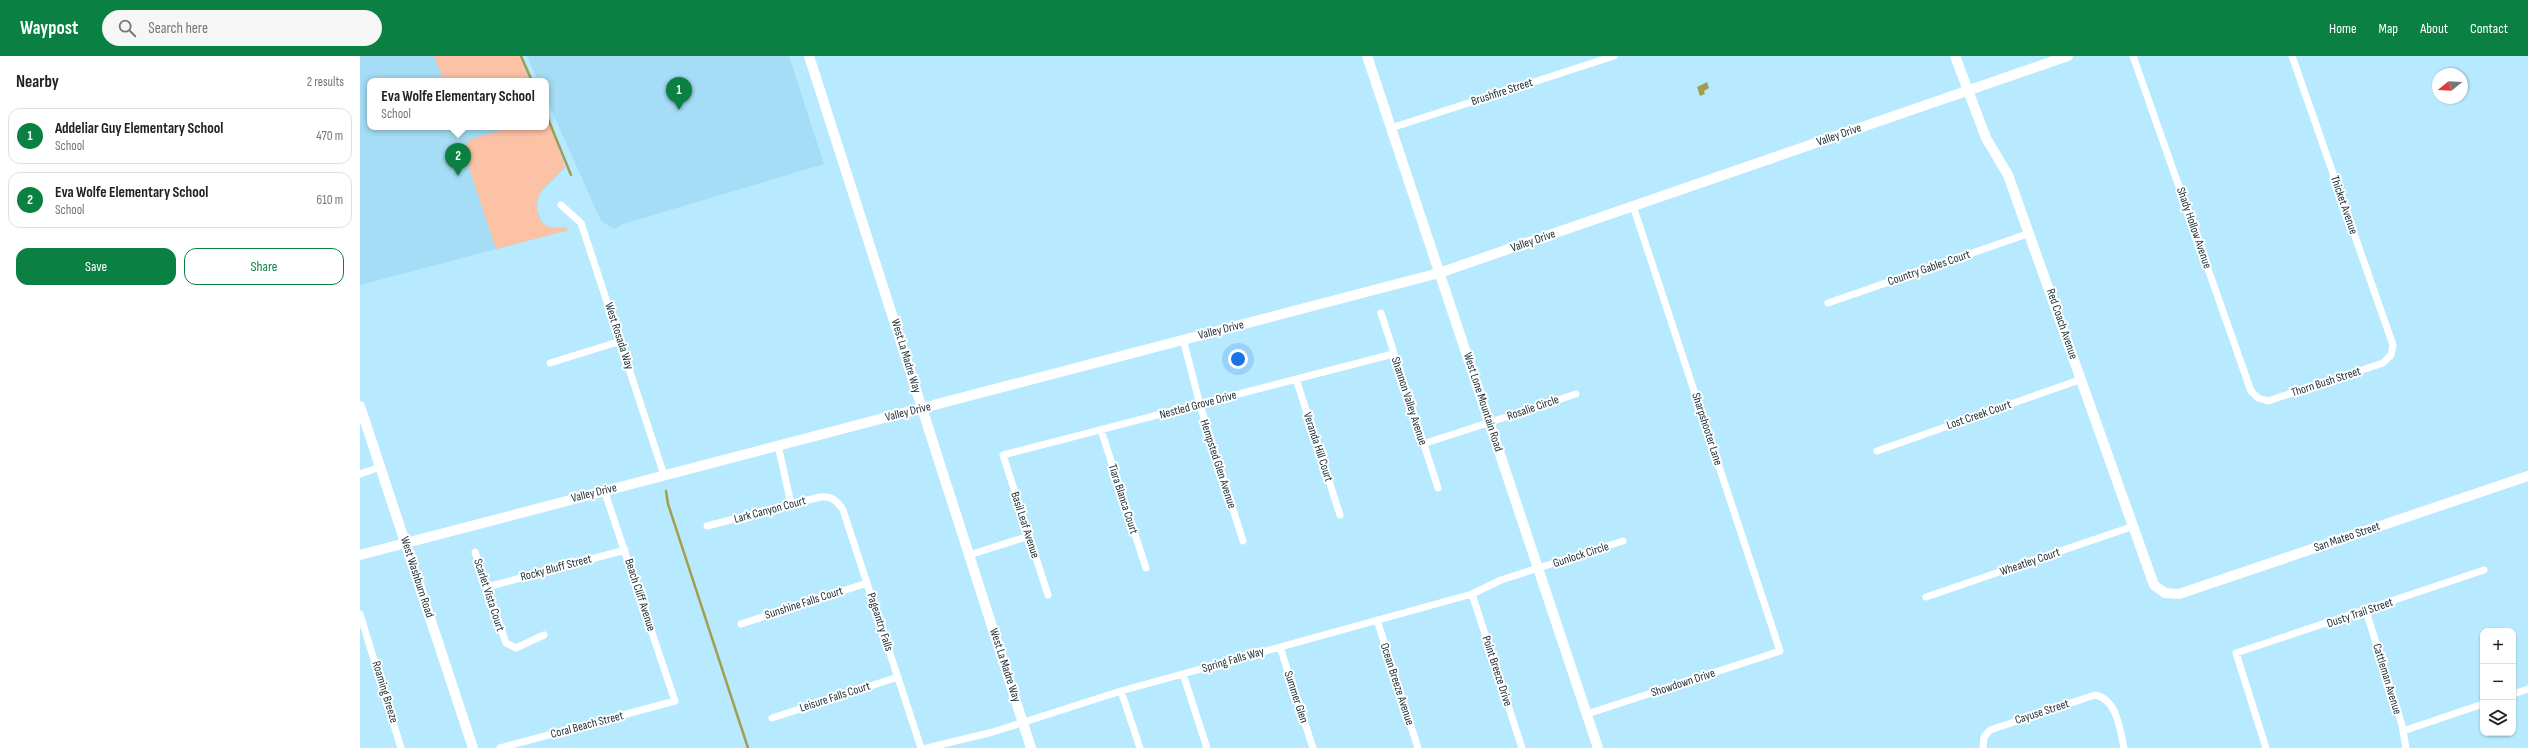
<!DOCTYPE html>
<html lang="en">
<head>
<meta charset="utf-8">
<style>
	body { margin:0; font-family:"Sofia Sans Condensed",sans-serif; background:#f6f6f6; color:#222 }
	.controls { position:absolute; right:12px; bottom:12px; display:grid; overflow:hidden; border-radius:8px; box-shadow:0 1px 3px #0004 }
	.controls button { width:36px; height:36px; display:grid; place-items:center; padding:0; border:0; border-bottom:1px solid #e0e0e0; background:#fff; color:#222; font:20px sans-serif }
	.compass { position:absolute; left:2072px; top:12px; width:36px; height:36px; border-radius:50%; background:#fff; box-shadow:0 1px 3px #0004; rotate:252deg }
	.you { position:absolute; left:878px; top:303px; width:14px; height:14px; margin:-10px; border:3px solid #fff; border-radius:50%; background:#1a73e8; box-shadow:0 0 0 6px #1a73e833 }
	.badge { display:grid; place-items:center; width:26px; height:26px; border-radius:50%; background:#0b8043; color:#fff; font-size:13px; font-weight:700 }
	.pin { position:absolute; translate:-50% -33px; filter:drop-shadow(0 1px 2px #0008) }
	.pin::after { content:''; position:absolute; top:21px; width:14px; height:12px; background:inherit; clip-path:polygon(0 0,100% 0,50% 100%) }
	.popup { position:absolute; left:7px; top:22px; width:182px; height:52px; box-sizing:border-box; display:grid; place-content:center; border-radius:8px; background:#fff; filter:drop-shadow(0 1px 3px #0005); font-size:13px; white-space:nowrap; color:#767676 }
	.popup b { font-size:15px; color:#222 }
	.popup::after { content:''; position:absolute; left:50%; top:100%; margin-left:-8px; border:8px solid transparent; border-top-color:#fff }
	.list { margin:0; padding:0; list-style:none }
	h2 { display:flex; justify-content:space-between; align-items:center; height:52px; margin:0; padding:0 16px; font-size:17px }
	h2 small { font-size:13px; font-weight:400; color:#767676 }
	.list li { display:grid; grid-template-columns:26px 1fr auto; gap:12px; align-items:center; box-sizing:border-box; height:56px; margin:0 8px 8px; padding:0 8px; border:1px solid #e0e0e0; border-radius:12px }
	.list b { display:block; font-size:15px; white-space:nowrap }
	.list p { margin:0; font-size:13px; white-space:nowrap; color:#767676 }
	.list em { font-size:13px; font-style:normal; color:#767676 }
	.actions { display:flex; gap:8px; padding:12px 16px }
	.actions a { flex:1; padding:9px 0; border:1px solid #0b8043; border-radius:12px; text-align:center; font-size:14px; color:#0b8043 }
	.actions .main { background:#0b8043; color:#fff }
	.icon { flex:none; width:22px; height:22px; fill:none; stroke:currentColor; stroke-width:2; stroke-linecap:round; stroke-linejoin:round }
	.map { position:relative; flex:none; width:2168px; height:692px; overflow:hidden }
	header { display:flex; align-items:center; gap:24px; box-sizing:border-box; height:56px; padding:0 20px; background:#0b8043; color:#fff }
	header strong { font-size:19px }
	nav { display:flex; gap:22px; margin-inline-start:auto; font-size:14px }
	.search { width:280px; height:36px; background:#f6f6f6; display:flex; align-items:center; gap:10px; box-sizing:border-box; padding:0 14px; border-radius:22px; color:#767676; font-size:15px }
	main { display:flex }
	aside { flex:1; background:#fff }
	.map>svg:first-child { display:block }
</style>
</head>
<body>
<header>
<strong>Waypost</strong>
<div class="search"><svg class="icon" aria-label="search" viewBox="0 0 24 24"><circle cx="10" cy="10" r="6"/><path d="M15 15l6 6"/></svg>Search here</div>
<nav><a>Home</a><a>Map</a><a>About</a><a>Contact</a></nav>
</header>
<main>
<aside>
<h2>Nearby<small>2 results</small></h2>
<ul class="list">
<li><span class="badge">1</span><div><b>Addeliar Guy Elementary School</b><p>School</p></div><em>470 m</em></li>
<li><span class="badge">2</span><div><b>Eva Wolfe Elementary School</b><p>School</p></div><em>610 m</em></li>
</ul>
<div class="actions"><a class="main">Save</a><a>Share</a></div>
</aside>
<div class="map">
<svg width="2168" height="692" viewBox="0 0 2168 692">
	<rect width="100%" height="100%" fill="#b8eaff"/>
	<path fill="#a4ddf5" d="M0,0h161l11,25h-162v46h176v-12l19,53 -26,26 -2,15 5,13 5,4 10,2 8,-1 4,3 -209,55z
		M167,0h262l35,108 -201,60 -9,5 -13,-8 -55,-123v-17h-8z"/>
	<path fill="#fcc2a6" d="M74,0h86l9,25h-85z
		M187,61l18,50c-8,9 -20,17 -26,28 -5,9 -2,26 8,31 6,3 12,2 18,1l4,3 -73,19 -32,-96 4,-1 -2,-8 5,-5 41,-12h34z"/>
	<path fill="#a29e4e" d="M1347,26l2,6 -5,3 1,3 -5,2 -3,-9z"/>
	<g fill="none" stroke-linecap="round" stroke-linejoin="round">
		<path stroke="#a29e4e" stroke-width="2.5" d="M161,0l11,25
			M186,58l25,61
			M306,435l2,13 80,244"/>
		<path stroke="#fff" stroke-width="7" d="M1773,0l118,335 7,7 10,3 115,-38 8,-8 2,-10 -101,-289
			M1031,72l223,-72
			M201,149l20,18 83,252
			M1468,247l202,-70
			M1021,257l57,175
			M823,283l17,66 43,136
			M190,307l71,-22
			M936,323l44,136
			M741,374l45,138
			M1063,388l153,-50
			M418,389l13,59
			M1517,395l205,-72
			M0,418l20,-7
			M347,470l113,-29c11,-1 17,3 23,13l78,238
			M115,496l31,91 10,5 28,-13
			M609,499l60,-19
			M127,531l138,-37
			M1112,538l50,154
			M688,539l-45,-140 390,-101
			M1566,541l208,-71
			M2006,555l36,114 4,23
			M0,558l41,134
			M1017,564l41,128
			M381,568l126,-41
			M920,591l33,101
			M823,618l24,74
			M761,635l19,57
			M2153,638l15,-5
			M1227,658l193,-63 -147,-445
			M412,662l126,-41
			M2043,675l80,-27
			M140,692l175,-47 -71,-211
			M567,692l66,-16 128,-41 351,-97 29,-14 122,-39
			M1623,692l1,-11 6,-7 105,-35c22,4 25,34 29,53
			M1906,692l-30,-95 248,-83"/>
		<path stroke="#fff" stroke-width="10" d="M449,0l222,692
			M1007,0l231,692
			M1595,0l31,82 22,37 146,410 11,8 14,1 349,-118
			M0,350l113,342
			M0,499l1079,-282 629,-217"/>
	</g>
	<g text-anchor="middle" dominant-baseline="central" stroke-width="4" stroke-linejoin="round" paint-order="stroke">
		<g font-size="12" fill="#1a2e36" stroke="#fff">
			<text transform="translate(1142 36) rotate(-18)">Brushfire Street</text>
			<text transform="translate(1479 79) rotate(-19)">Valley Drive</text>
			<text transform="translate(1984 149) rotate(71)">Thicket Avenue</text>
			<text transform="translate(1834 172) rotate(71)">Shady Hollow Avenue</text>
			<text transform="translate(1173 185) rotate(-19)">Valley Drive</text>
			<text transform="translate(1569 212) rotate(-19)">Country Gables Court</text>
			<text transform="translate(1702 268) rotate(71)">Red Coach Avenue</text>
			<text transform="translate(861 274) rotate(-14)">Valley Drive</text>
			<text transform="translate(259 280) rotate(72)">West Rosada Way</text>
			<text transform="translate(546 300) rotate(73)">West La Madre Way</text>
			<text transform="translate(1966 326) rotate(-18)">Thorn Bush Street</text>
			<text transform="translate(1049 345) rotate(72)">Shannon Valley Avenue</text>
			<text transform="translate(1123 346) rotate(72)">West Lone Mountain Road</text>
			<text transform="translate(838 349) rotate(-15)">Nestled Grove Drive</text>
			<text transform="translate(1173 352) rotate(-19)">Rosalie Circle</text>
			<text transform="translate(548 356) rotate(-14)">Valley Drive</text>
			<text transform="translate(1619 359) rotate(-19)">Lost Creek Court</text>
			<text transform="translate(1347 373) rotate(72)">Sharpshooter Lane</text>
			<text transform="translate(958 391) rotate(72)">Veranda Hill Court</text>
			<text transform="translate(858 408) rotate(72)">Hempsted Glen Avenue</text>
			<text transform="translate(234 437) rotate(-14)">Valley Drive</text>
			<text transform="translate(763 443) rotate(72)">Tiara Blanca Court</text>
			<text transform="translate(410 454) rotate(-15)">Lark Canyon Court</text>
			<text transform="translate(665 469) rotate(72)">Basil Leaf Avenue</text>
			<text transform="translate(1987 481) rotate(-19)">San Mateo Street</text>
			<text transform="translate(1221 499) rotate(-18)">Gunlock Circle</text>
			<text transform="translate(1670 506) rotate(-19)">Wheatley Court</text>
			<text transform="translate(196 512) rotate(-15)">Rocky Bluff Street</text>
			<text transform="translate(57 521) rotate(72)">West Washburn Road</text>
			<text transform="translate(129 539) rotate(72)">Scarlet Vista Court</text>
			<text transform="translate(280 539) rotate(72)">Beach Cliff Avenue</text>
			<text transform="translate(444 547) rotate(-18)">Sunshine Falls Court</text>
			<text transform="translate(2000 557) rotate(-19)">Dusty Trail Street</text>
			<text transform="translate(520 566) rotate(72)">Pageantry Falls</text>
			<text transform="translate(873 604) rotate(-16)">Spring Falls Way</text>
			<text transform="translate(645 609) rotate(72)">West La Madre Way</text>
			<text transform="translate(1137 615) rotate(72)">Point Breeze Drive</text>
			<text transform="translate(2027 623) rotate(73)">Cattleman Avenue</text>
			<text transform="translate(1323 627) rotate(-18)">Showdown Drive</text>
			<text transform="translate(1037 628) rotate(72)">Ocean Breeze Avenue</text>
			<text transform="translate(25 636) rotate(73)">Roaming Breeze</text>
			<text transform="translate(475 641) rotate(-18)">Leisure Falls Court</text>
			<text transform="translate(936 641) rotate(72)">Summer Glen</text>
			<text transform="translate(1682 656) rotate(-18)">Cayuse Street</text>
			<text transform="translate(227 669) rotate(-15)">Coral Beach Street</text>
		</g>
	</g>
</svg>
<div class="controls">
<button>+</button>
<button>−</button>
<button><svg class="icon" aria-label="layers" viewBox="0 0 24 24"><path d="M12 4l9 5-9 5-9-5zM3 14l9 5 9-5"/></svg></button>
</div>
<svg class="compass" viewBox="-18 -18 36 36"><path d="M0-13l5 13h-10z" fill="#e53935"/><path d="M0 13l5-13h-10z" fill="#767676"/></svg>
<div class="you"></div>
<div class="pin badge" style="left:319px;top:54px">1</div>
<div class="pin badge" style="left:98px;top:120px">2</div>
<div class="popup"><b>Eva Wolfe Elementary School</b>School</div>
</div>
</main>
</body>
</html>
